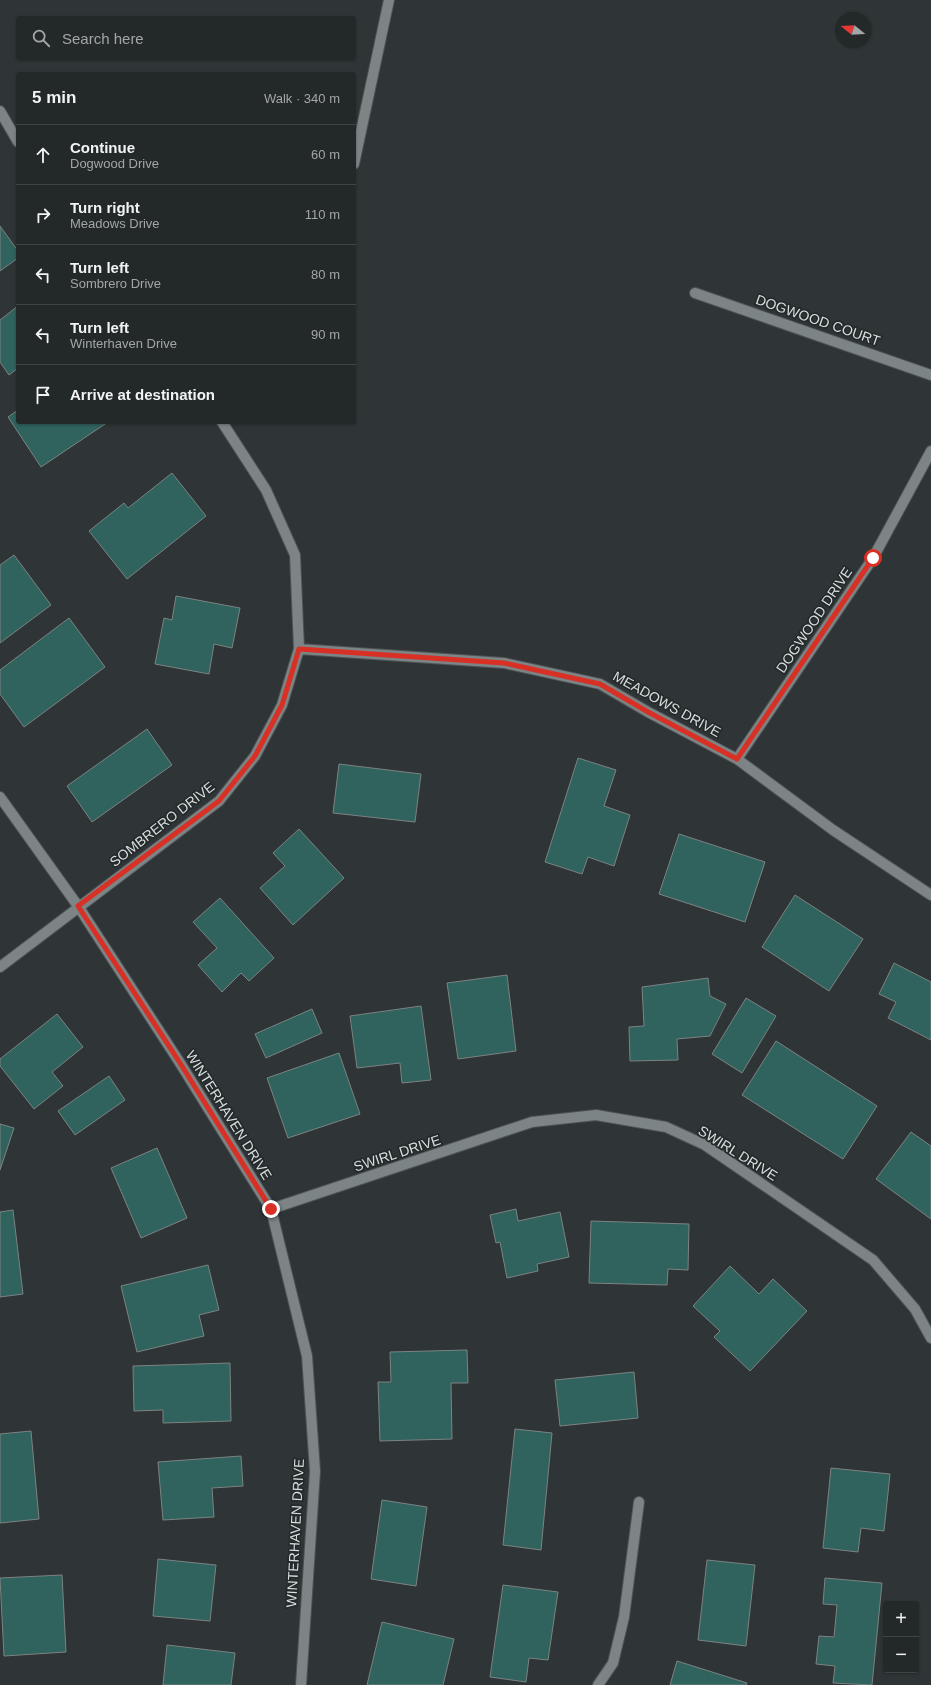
<!DOCTYPE html>
<html lang="en">
<head>
<meta charset="utf-8">
<style>
	body { margin:0; font-family:Arial,sans-serif; background:#2f3434; color:#f1f3f6 }
	.controls { position:absolute; right:12px; bottom:12px; display:grid; overflow:hidden; border-radius:4px; box-shadow:0 1px 3px #0004 }
	.controls button { width:36px; height:36px; display:grid; place-items:center; padding:0; border:0; border-bottom:1px solid #404445; background:#232828; color:#f1f3f6; font:20px sans-serif }
	.compass { position:absolute; left:835px; top:12px; width:36px; height:36px; border-radius:50%; background:#232828; box-shadow:0 1px 3px #0004; rotate:288deg }
	.stop { position:absolute; width:12px; height:12px; margin:-9px; border:3px solid #d93025; border-radius:50%; background:#fff }
	.stop.end { background:#d93025; border-color:#fff; box-shadow:0 1px 4px #0008 }
	.list { margin:0; padding:0; list-style:none }
	h2 { display:flex; justify-content:space-between; align-items:center; height:52px; margin:0; padding:0 16px; font-size:17px }
	h2 small { font-size:13px; font-weight:400; color:#a3a6a8 }
	.list li { display:grid; grid-template-columns:26px 1fr auto; gap:12px; align-items:center; box-sizing:border-box; height:60px; padding:0 16px; border-top:1px solid #404445 }
	.list b { display:block; font-size:15px; white-space:nowrap }
	.list p { margin:0; font-size:13px; white-space:nowrap; color:#a3a6a8 }
	.list em { font-size:13px; font-style:normal; color:#a3a6a8 }
	.icon { flex:none; width:22px; height:22px; fill:none; stroke:currentColor; stroke-width:2; stroke-linecap:round; stroke-linejoin:round }
	.map { position:relative; flex:none; width:931px; height:1685px; overflow:hidden }
	.search { position:absolute; background:#232828; box-shadow:0 1px 3px #0004; left:16px; top:16px; width:340px; height:44px; display:flex; align-items:center; gap:10px; box-sizing:border-box; padding:0 14px; border-radius:4px; color:#a3a6a8; font-size:15px }
	.panel { position:absolute; background:#232828; box-shadow:0 1px 3px #0004; left:16px; top:72px; width:340px; height:352px; border-radius:4px }
	.map>svg:first-child { display:block }
</style>
</head>
<body>
<div class="map">
<svg width="931" height="1685" viewBox="0 0 931 1685">
	<rect width="100%" height="100%" fill="#2f3536"/>
	<path fill="#30625e" stroke="#7c8382" d="M0,226l18,25v7l-18,13z
		M18,306v62l-9,7 -9,-13v-42z
		M18,410v12h90l-67,45 -33,-50z
		M172,473l34,43 -79,63 -38,-48 35,-28 4,5z
		M14,555l37,50 -51,38v-78z
		M176,596l64,12 -8,40 -18,-4 -5,30 -54,-10 9,-46 8,2z
		M69,618l36,49 -81,60 -24,-33v-24z
		M147,729l25,36 -80,57 -25,-36z
		M578,758l38,12 -12,36 26,9 -16,51 -26,-9 -6,17 -37,-12z
		M339,764l82,10 -6,48 -82,-9z
		M299,829l45,49 -51,47 -33,-37 25,-22 -12,-13z
		M679,834l86,28 -20,60 -86,-28z
		M795,895l68,44 -34,52 -67,-44z
		M220,898l54,60 -25,23 -8,-8 -19,19 -24,-27 19,-17 -24,-26z
		M894,963l37,19v58l-43,-22 8,-16 -17,-8z
		M507,975l9,76 -58,8 -11,-76z
		M708,978l2,18 16,8 -16,32 -33,3 1,21 -48,1 -1,-34 15,-1 -2,-39z
		M746,998l30,18 -34,57 -30,-19z
		M421,1006l10,74 -29,3 -2,-20 -43,5 -7,-52z
		M312,1009l10,24 -56,25 -11,-24z
		M57,1014l26,33 -31,25 11,14 -29,23 -34,-43v-7z
		M776,1041l101,65 -34,53 -101,-64z
		M339,1053l21,61 -72,24 -21,-60z
		M109,1076l16,24 -50,35 -17,-24z
		M0,1124l14,4 -14,42z
		M911,1132l20,14v73l-55,-40z
		M157,1148l30,70 -46,20 -30,-70z
		M516,1209l2,12 42,-9 9,45 -32,7 1,7 -31,7 -7,-36 -4,1 -6,-28z
		M13,1210l10,84 -23,3v-85z
		M591,1221l98,3 -1,46 -20,-1 -1,16 -78,-2z
		M208,1265l11,45 -20,5 5,21 -67,16 -16,-66z
		M730,1266l29,28 14,-15 34,32 -57,60 -36,-34 6,-6 -27,-25z
		M467,1350l1,33h-17l1,56 -72,2 -2,-59h13l-1,-30z
		M230,1363l1,58 -68,2v-13l-29,1 -1,-45z
		M634,1372l4,46 -78,8 -5,-46z
		M515,1429l37,4 -11,117 -38,-5z
		M31,1431l8,88 -39,4v-89z
		M241,1456l2,30 -31,2 2,29 -51,3 -5,-58z
		M831,1468l59,6 -6,57 -23,-3 -3,24 -35,-4z
		M382,1500l45,7 -11,79 -45,-7z
		M158,1559l58,6 -6,56 -57,-5z
		M707,1560l48,5 -9,81 -48,-6z
		M62,1575l4,77 -62,4 -4,-78z
		M825,1578l57,5 -10,102 -39,-2 2,-17 -19,-2 3,-28 15,1 3,-32 -14,-1z
		M503,1585l55,7 -10,68 -19,-2 -3,24 -36,-5z
		M382,1622l72,17 -11,46h-76z
		M167,1645l68,8 -4,32h-68z
		M677,1661l70,22 -1,2h-76z"/>
	<g fill="none" stroke-linecap="round" stroke-linejoin="round">
		<g stroke="#4d5254" stroke-width="12">
			<path id="minor" d="M0,111l18,31
				M354,164l35,-164
				M695,293l236,82
				M299,649l205,14 96,21 48,28 89,47 96,71 98,65
				M737,759l136,-201 58,-107
				M0,797l78,109 102,157 91,146 36,147 8,115 -14,214
				M0,967l219,-166 36,-45 27,-51 17,-56 -4,-94 -29,-65 -44,-68
				M271,1209l261,-87 64,-7 70,12 39,18 168,115 42,49 16,29
				M598,1685l15,-22 11,-46 15,-115"/>
		</g>
		<use href="#minor" stroke="#7c8485" stroke-width="10"/>
	</g>
	<g fill="none" stroke-linecap="round" stroke-linejoin="round">
		<path stroke="#d93025" stroke-width="5" d="M271,1209l-91,-146 -102,-157 141,-105 36,-45 27,-51 17,-56 205,14 96,21 48,28 89,47 136,-201"/>
	</g>
	<g text-anchor="middle" dominant-baseline="central" stroke-width="3.5" stroke-linejoin="round" paint-order="stroke">
		<g font-size="14" fill="#d9ddde" stroke="#252b2c">
			<text transform="translate(818 320) rotate(19)">DOGWOOD COURT</text>
			<text transform="translate(814 620) rotate(-56)">DOGWOOD DRIVE</text>
			<text transform="translate(667 704) rotate(29)">MEADOWS DRIVE</text>
			<text transform="translate(162 824) rotate(-38)">SOMBRERO DRIVE</text>
			<text transform="translate(229 1115) rotate(58)">WINTERHAVEN DRIVE</text>
			<text transform="translate(397 1153) rotate(-18)">SWIRL DRIVE</text>
			<text transform="translate(738 1153) rotate(32)">SWIRL DRIVE</text>
			<text transform="translate(295 1533) rotate(-87)">WINTERHAVEN DRIVE</text>
		</g>
	</g>
</svg>
<div class="controls">
<button>+</button>
<button>−</button>
</div>
<svg class="compass" viewBox="-18 -18 36 36"><path d="M0-13l5 13h-10z" fill="#e53935"/><path d="M0 13l5-13h-10z" fill="#a3a6a8"/></svg>
<div class="stop" style="left:873px;top:558px"></div>
<div class="stop end" style="left:271px;top:1209px"></div>
<div class="search"><svg class="icon" aria-label="search" viewBox="0 0 24 24"><circle cx="10" cy="10" r="6"/><path d="M15 15l6 6"/></svg>Search here</div>
<section class="panel">
<h2>5 min<small>Walk · 340 m</small></h2>
<ul class="list">
<li><svg class="icon" aria-label="ahead" viewBox="0 0 24 24"><path d="M12 20V5M6 11l6-6 6 6"/></svg><div><b>Continue</b><p>Dogwood Drive</p></div><em>60 m</em></li>
<li><svg class="icon" aria-label="right" viewBox="0 0 24 24"><path d="M7 20v-9h11M14 6l5 5-5 5"/></svg><div><b>Turn right</b><p>Meadows Drive</p></div><em>110 m</em></li>
<li><svg class="icon" aria-label="left" viewBox="0 0 24 24"><path d="M17 20v-9H6M10 6l-5 5 5 5"/></svg><div><b>Turn left</b><p>Sombrero Drive</p></div><em>80 m</em></li>
<li><svg class="icon" aria-label="left" viewBox="0 0 24 24"><path d="M17 20v-9H6M10 6l-5 5 5 5"/></svg><div><b>Turn left</b><p>Winterhaven Drive</p></div><em>90 m</em></li>
<li><svg class="icon" aria-label="arrive" viewBox="0 0 24 24"><path d="M6 21V4h12l-3 4 3 4H6"/></svg><div><b>Arrive at destination</b></div></li>
</ul>
</section>
</div>
</body>
</html>
